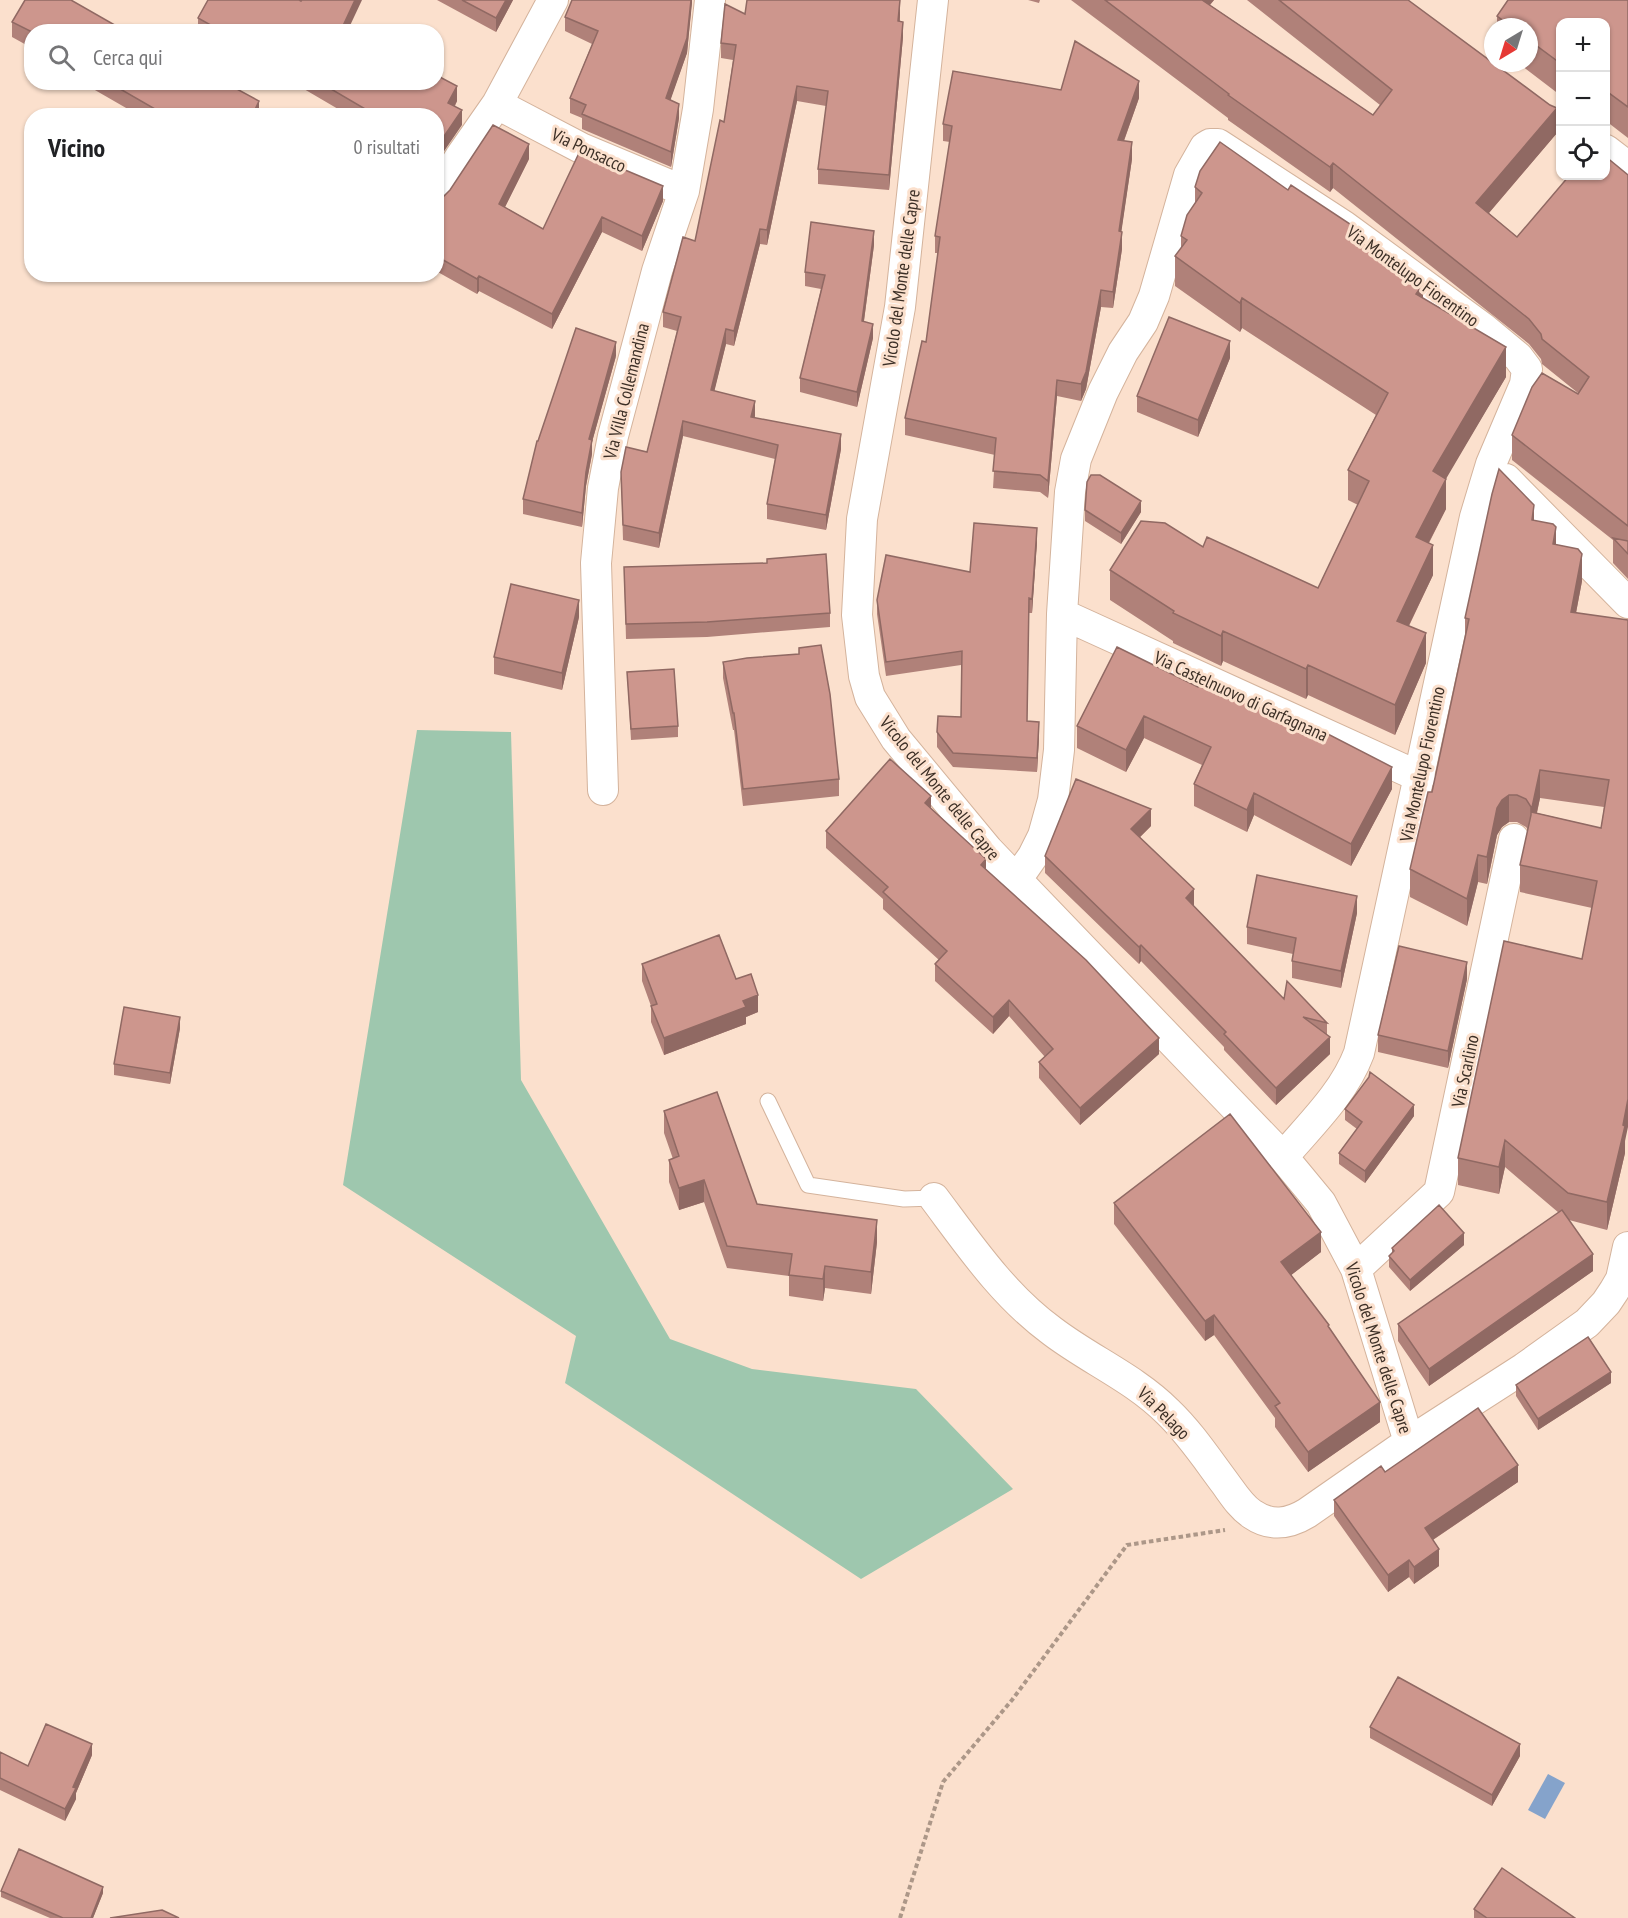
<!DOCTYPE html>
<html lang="it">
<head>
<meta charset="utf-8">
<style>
	body { margin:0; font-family:"PT Sans Narrow",sans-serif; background:#f2f2f2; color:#202124 }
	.controls { position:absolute; right:18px; top:18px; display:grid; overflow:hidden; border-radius:12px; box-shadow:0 2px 4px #0004 }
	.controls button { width:54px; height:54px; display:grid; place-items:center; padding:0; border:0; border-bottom:2px solid #e0e0e0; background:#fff; color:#202124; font:30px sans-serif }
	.compass { position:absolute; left:1484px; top:18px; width:54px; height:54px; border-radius:50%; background:#fff; box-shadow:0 2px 4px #0004; rotate:218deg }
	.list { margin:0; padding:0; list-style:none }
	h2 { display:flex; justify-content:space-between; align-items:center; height:78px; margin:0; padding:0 24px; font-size:26px }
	h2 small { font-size:20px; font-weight:400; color:#757577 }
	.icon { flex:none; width:33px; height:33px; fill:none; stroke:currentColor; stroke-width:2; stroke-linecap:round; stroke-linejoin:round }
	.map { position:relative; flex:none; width:1628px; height:1918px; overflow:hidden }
	.search { position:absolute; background:#fff; box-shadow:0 2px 4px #0004; left:24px; top:24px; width:420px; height:66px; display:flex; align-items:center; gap:15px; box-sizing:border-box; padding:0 21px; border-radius:24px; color:#757577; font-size:22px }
	.panel { position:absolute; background:#fff; box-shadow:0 2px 4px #0004; left:24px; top:108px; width:420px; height:174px; border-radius:24px }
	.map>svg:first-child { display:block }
</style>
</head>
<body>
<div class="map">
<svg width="1628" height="1918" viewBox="0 0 1628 1918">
	<rect width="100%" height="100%" fill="#fbe0cd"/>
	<path fill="#9ec7ae" d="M417,730l94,2 10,348 149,259 82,30 164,20 97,100 -152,90 -296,-196 11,-47 -233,-151z"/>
	<path fill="#85a3cb" d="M1548,1774l17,9 -20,36 -17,-9z"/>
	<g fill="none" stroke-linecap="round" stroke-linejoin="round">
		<g stroke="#d4b39c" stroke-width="17">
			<path id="lane" d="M768,1101l40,84 96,14 30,-1"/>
		</g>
		<g stroke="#d4b39c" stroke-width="32">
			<path id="street" d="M933,0l-33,307 -38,212 -5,96 7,61 6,21 26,42 92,111 295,307 38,46 35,66 53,173
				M497,104l84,44 103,43
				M1606,150l22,17
				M436,196l24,-39 37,-53 56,-104
				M1506,479l122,124
				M1062,614l358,163
				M603,790l-7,-227 7,-75 10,-52 44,-165 27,-80 14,-82 12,-109
				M1017,879l16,-23 10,-20 10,-36 6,-50 3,-136 8,-122 6,-33 27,-67 20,-40 20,-30 11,-26 35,-121 16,-28 5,-3h8l126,82 139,102 35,29 9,12 -2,15 -34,80 -16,53 -116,536c-15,40 -48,71 -76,104
				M934,1198c36,48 69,97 118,133 38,29 82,47 116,81 22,21 39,47 57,71 8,11 16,24 27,31 19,13 37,10 55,-1l102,-71 115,-74 63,-45 19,-20 8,-12 7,-12 7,-32
				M1356,1269l83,-77 75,-353"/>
		</g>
		<path stroke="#ac9788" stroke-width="4" stroke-dasharray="4.5 3" stroke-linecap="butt" d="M900,1918l43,-136 69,-82 115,-155 98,-15"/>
		<use href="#lane" stroke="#fff" stroke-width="15"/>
		<use href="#street" stroke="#fff" stroke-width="30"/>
	</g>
	<path fill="#b08179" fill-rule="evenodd" d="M437,0h76l-17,32z
		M692,0l-5,53 -17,47 9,18 -8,49 -89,-38v-11l-12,-5v-15l22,-54 -27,-13v-14z
		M1028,0h12l-1,3z
		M1071,0h143l-4,5 163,110 7,-10 -133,-105h161l149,133 -68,80 28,24 111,-62v404l-15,-16v-23l-101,-80v-25l66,-42 -36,-29 -1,-5 -12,-15 -196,-156 -3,4 -102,-72v-2z
		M1628,0v138l-22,-17 -1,-99h-45v73l-42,-32h11v-36h-32v-11z
		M745,14l155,1v7l3,15 -14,153 -71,-6v-15l8,-63 -29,-5 -30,144 -7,-1 -26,102 -8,-2 -12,47 41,25 -1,2 87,31 -15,81 -59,-11v-15l8,-45 -92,-23 -24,112 -36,-8 -2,-68 26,-20 30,-121 -14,-4v-15l32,-71 29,-119 9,-62 -12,-2v-15z
		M198,18l150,13 1,1h-151z
		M12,22l20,10v23l-2,-1v-7l-18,-10z
		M81,82h143l35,34h-119z
		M292,82h144l21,19 -2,5 7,19 -26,-9h-86z
		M1061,90l78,8 -15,43 8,18 -11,73 1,17 -9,59 -12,-1 -15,82 -5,12 -24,-5 -9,102 -8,-6 -47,-4 2,-33 -90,-20v-17l21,-76 12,-89h-3v-17l15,-94 -7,-1v-17z
		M529,159l-24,48 38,22 120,-28 -21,50 -40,-19 -50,97 -73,-38 -2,3 -41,-23v-73l8,-2z
		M1195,187l161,52 67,59 83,79 -61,102 1,30 -17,34 4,32 -24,51 17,37 -31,72 -87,-40 -2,4 -83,-38 -2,5 -48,-23v-2l-63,-41v-30l93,-23 115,41 40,-83 -10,-5v-30l28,-55 -134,-87 -2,4 -65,-46v-30l6,-7v-13l14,-33z
		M874,245l-10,76 9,17 -16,69 -57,-15v-14l21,-89 -16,-3v-14z
		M616,356l-24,86v12l-6,32 -4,41 -59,-13v-15z
		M1230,358l-32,79 -61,-25v-16z
		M1085,510l56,2 -20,32 -36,-23z
		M1534,521l22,24 26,36 -6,32 52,7 -3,533 -18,77 -38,-10 24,51 -164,115 -31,-45v-17l161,-111 -54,-46 -6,27 -41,-9v-27l124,-199 10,-51 -72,-16v-27l8,-35 -2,-3 -9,-5h-8l-7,5 -5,8 -10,49 -9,-2 -11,44 -57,-29v-28l22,-77 33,-152v-22zM1540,798l64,9 -3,21 -64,-15z
		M1037,542l-5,71h-3l-2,108 12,15 -2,36 -84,-5 -16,-20v-15l24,-15v-52l-75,11 -9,-62v-14l93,-28z
		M767,563l63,50v14l-123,10 -81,2 -2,-72z
		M579,617l-17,73 -68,-16v-17z
		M1117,647l275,142 -41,77 -97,-51 -7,17 -53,-26v-22l8,-19 -58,-27 -18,34 -49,-24v-22z
		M723,662l116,117v17l-96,10 -9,-76h-1l-10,-52z
		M627,672l51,54v11l-47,3z
		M931,808l55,62 173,184 -79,71 -41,-47v-16l6,-5 -36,-41 -16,18 -58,-53v-17l4,-4 -56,-51v-10l-57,-51v-17z
		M1151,826l-11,11 54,69 90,93 43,24v12l3,19 -54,51 -52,-55v-3l-83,-86 -2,3 -94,-91v-17z
		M1357,913l-16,75 -49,-10v-17l1,-7 -46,-10v-17z
		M642,964l94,15 22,33 -12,5v7l-82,31 -13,-33v-16l-9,-25z
		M1467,979l-19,89 -70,-16v-17z
		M180,1028l-10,56 -56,-9v-11z
		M1345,1109l69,7 -49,67 -26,-19v-11l18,-24 -12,-9z
		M664,1111l93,93 120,38 -6,52 -46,-6 -2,13 -34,-5v-20l-62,-8 -23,-66 -25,8 -10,-28v-22l4,-1 -9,-26z
		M1114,1203l207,49 -30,23 38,53 51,94 -72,50 -33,-45v-9l-61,-83 -9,6 -91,-117z
		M1464,1245l-54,46 -21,-24v-11l3,-3v-5z
		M1611,1383l-73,47 -22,-34v-11z
		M1385,1472l133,10 -85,58 6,26 -25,18 -5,-7 -21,15 -54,-76v-16z
		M1370,1727l150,29 -28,50 -122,-68z
		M0,1752l28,14 64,-11 -16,38v6l-11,22 -65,-31z
		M1,1891l102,2 -10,25h-43l-49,-21z
		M1474,1909l101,9h-101z"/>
	<path fill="#906963" d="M355,0h7l-15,32 -5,-4z
		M506,0h7l-17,32v-14z
		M691,0h1v3l-5,50 -21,60v-15z
		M900,0v15l-2,21v-15z
		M1196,0h18l-18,21z
		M903,22v15l-14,153v-15z
		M1139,81v17l-21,59v-17z
		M457,86v15l-9,17v-15z
		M797,86v15l-30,144v-15z
		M259,101v15h-7z
		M679,104v14l-8,49v-15z
		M1557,108v25l-81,95v-25z
		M462,110v15l-26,38v-15z
		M1132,142v17l-13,89v-17z
		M529,144v15l-30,60v-15z
		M1333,163v25l-3,4v-25z
		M663,186v15l-21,50v-15z
		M602,217v15l-50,97v-15z
		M1356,228v30l-5,-22z
		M760,229v15l-26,102v-15z
		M874,231v14l-12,90v-14z
		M1122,232v17l-9,59v-16z
		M479,276v15l-2,3v-15z
		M1423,284v30l-7,-20z
		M1101,290v17l-15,82 -5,12v-17z
		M1242,298v30l-2,4v-29z
		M873,324v14l-16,69v-15z
		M726,329v15l-15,61v-15z
		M1230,341v17l-32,79v-17z
		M616,342v14l-24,86v12l-6,32 -4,41v-14l7,-74z
		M1506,347v30l-73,124v-30z
		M1057,380v16l-9,102v-17z
		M755,401v15l-4,16v-15z
		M683,421v15l-24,112v-15z
		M841,434v15l-15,81v-15z
		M1446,479v30l-30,58v-30z
		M1141,501v11l-20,32v-11z
		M1534,505v28l-2,-13z
		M1556,527v28l-3,-11z
		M1037,528v14l-5,71v-14z
		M1433,545v30l-36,75v-29z
		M1582,554v27l-11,58v-27z
		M579,600v17l-17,73v-17z
		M1223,631v30l-2,5v-30z
		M1426,633v30l-31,72v-30z
		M1308,665v30l-2,4v-30z
		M1144,716v22l-18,34v-22z
		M1039,722v14l-2,36v-14z
		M1392,767v22l-41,77v-22z
		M1540,770v28l-9,41v-27z
		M1254,793v22l-7,17v-22z
		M1509,795v27l-7,5 -5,8 -10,49v-27l10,-49 5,-8z
		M931,796v17l-6,-10z
		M1151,809v17l-20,20v-17z
		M1478,855v27l-11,44v-27z
		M986,859v17l-5,-11z
		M1194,889v17l-8,-8z
		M1357,896v17l-16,75v-17z
		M1141,945v16l-2,3v-17z
		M1467,962v17l-19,89v-17z
		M758,995v17l-12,5v7l-82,31v-17l79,-37z
		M1009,1000v16l-16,18v-17z
		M180,1017v11l-10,56v-11z
		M1330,1037v17l-54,51v-17z
		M1159,1038v16l-79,71v-17z
		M1628,1099v28l-3,14v12l-18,77v-28z
		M1414,1105v11l-49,67v-12z
		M1505,1140v27l-6,27v-27z
		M704,1180v22l-25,8v-22z
		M877,1220v22l-6,52v-22z
		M1321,1232v20l-40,31v-21z
		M1464,1233v12l-54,46v-11z
		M1593,1254v17l-164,115v-17z
		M825,1266v22l-2,13v-22z
		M1214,1315v20l-9,6v-20z
		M1611,1372v11l-73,47v-11z
		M1380,1402v20l-72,50v-20z
		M1518,1465v17l-93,63v-17z
		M1439,1549v17l-25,18v-17z
		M1409,1560v17l-21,15v-17z
		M92,1744v11l-16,38v6l-11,22v-12l8,-22z
		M1520,1744v12l-28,50v-11z
		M103,1887v6l-10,25h-2z"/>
	<path fill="#cd968d" stroke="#906963" stroke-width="1.5" fill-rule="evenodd" d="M25,0h46l56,32h-95l-20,-10z
		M208,0h91l2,1 1,-1h53l-13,28 7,4h-126l-25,-14z
		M462,0h44l-10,18z
		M572,0h119l-4,38 -21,60 13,6 -8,48 -89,-38 4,-9 -16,-7 28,-67 -33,-14z
		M747,0h153l-2,21 5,1 -14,153 -71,-6 10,-78 -31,-5 -30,144 -7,-1 -26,102 -8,-2 -15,61 44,11 -4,16 90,17 -15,81 -59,-11 11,-59 -95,-24 -24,112 -36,-8 -2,-53 5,-25 21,5 34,-135 -18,-5 20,-75 12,4 25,-121 4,2 12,-77 -15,-2 4,-39 20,10z
		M1105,0h97l171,115 19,-25 -113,-90h129l142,105 7,3 -81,95 41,34 52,-61h36v-20l23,19v351l-116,-91 20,-48 10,-14 36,21 11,-17 -47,-38 -1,-5 -12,-15 -196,-156 -3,4 -102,-72 1,-1z
		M1508,0h120v107l-23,-17v-68h-45v41l-31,-23v-13h-17l-15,-11z
		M131,27l9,5h-11z
		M1075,41l64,40 -21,59 14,2 -13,89 3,1 -9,60 -12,-2 -15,82 -5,12 -24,-4 -9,101 -8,-6 -47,-4 3,-33 -91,-20 17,-77 4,1 14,-105 -5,-1 17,-110 -9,-2 10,-53 108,19z
		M436,75l21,11 -9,17 14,7 -26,38v-32h-59l-58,-34h117z
		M108,82h116l35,19 -7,15h-85z
		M493,125l36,19 -30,60 44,25 37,-78 83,35 -21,50 -40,-19 -50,97 -73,-38 -2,3 -41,-23v-58l8,-2 6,-6z
		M1220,142l68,48 3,-5 65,43 -5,8 72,48 -7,10 90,53 -73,124 13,8 -30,58 17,8 -36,76 29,12 -31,72 -87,-40 -2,4 -83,-38 -2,5 -48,-23 1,-2 -64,-41 31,-49 24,2 38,24 4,-10 111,51 51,-107 -21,-11 40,-77 -146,-95 -2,5 -65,-47 12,-16 -6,-4 6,-21 15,-22 -7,-6 5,-16z
		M811,222l63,9 -12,90 11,3 -16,68 -57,-14 25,-103 -20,-3z
		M1169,317l61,24 -32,79 -61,-24z
		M576,328l40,14 -27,97 3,1 -6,32 -4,41 -59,-14 14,-58h1z
		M1499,469l35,36 -2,15 21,4 3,3 -3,17 25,5 4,5 -11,58 57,8v479l-5,26 2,1 -18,76 -39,-9 -63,-53 -6,27 -41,-9 46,-217 78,18 15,-78 -77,-16 11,-50v-8l-5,-8 -9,-4h-8l-7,5 -5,8 -10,49 -9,-2 -11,44 -57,-30 18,-77h4l37,-173 -4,-1 27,-124zM1540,770l69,10 -8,48 -70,-16z
		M1091,475h9l41,26 -20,32 -36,-23 2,-28z
		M974,523l63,5 -5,71 -3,-1 -2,123 12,1 -2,36 -84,-5 -16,-21 1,-16 23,1 1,-66 -76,11 -9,-62 9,-45 84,17z
		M1613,538l15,3v13z
		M826,554l4,59 -123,9 -81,2 -2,-57 143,-4v-4z
		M511,584l68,16 -17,73 -68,-16z
		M821,645l9,49 9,85 -96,10 -9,-76h-1l-10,-51 24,-4 52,-4v-6z
		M1117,647l81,40 3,-6 123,56 2,-4 66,34 -41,77 -97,-51 -7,17 -53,-26 17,-37 -67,-31 -18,34 -49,-24z
		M674,669l4,57 -47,3 -4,-57z
		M890,759l41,37 -6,7 61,56 -5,6 105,95 73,78 -79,70 -41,-46 14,-13 -44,-49 -16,17 -58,-53 12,-13 -64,-59 5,-5 -62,-56z
		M1076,779l75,30 -20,20 63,60 -8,9 98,101 3,-18 40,42 -24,-6 27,20 -54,51 -52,-54 2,-2 -85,-87 -2,2 -94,-91z
		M1257,875l100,21 -16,75 -49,-10 4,-23 -49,-11z
		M719,935l17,44 15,-5 7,21 -15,6 3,6 -82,31 -13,-32 6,-2 -15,-40z
		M1399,946l68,16 -19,89 -70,-16z
		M124,1007l56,10 -10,56 -56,-9z
		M1370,1072l44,33 -49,66 -26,-18 23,-31 -17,-13 24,-32z
		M717,1092l40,112 120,16 -6,52 -46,-6 -2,13 -34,-4 3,-21 -65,-8 -23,-66 -25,8 -10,-28 10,-4 -15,-45z
		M1230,1114l91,118 -40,30 48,63 -1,1 52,76 -72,50 -33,-46 5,-3 -66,-88 -9,6 -91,-118z
		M1439,1205l25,28 -54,47 -21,-24 5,-5 -2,-3z
		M1562,1210l31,44 -164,115 -31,-45z
		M1588,1337l23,35 -73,47 -22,-34z
		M1478,1408l40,57 -93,63 14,21 -25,18 -5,-7 -21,15 -54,-75 47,-34 4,6z
		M1398,1677l122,67 -28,51 -122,-68z
		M46,1724l46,20 -19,43 3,1 -11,21 -65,-31v-26l28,14z
		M19,1849l84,38 -12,31h-28l-62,-27z
		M1502,1868l73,50h-88l-13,-9z
		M162,1910l17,8h-69z"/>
	<g text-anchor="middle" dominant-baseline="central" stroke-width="6" stroke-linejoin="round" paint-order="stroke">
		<g font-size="18" fill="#3c2f26" stroke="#fbe0cd">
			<text transform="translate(589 150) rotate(25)">Via Ponsacco</text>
			<text transform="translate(1413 276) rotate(36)">Via Montelupo Fiorentino</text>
			<text transform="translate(901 278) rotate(-82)">Vicolo del Monte delle Capre</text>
			<text transform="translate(626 391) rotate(-76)">Via Villa Collemandina</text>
			<text transform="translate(1241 696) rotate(25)">Via Castelnuovo di Garfagnana</text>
			<text transform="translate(1422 764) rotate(-78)">Via Montelupo Fiorentino</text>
			<text transform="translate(940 788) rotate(51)">Vicolo del Monte delle Capre</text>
			<text transform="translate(1465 1071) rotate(-78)">Via Scarlino</text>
			<text transform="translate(1379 1348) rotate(72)">Vicolo del Monte delle Capre</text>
			<text transform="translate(1164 1413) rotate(45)">Via Pelago</text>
		</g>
	</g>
</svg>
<div class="controls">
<button>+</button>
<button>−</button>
<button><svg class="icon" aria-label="locate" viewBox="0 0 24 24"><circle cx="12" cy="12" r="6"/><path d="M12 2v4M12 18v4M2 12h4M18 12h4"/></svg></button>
</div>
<svg class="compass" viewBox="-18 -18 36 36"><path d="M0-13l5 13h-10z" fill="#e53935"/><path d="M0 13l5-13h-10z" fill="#757577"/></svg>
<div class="search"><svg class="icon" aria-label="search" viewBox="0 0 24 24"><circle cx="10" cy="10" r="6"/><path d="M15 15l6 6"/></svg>Cerca qui</div>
<section class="panel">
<h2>Vicino<small>0 risultati</small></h2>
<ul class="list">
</ul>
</section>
</div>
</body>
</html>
